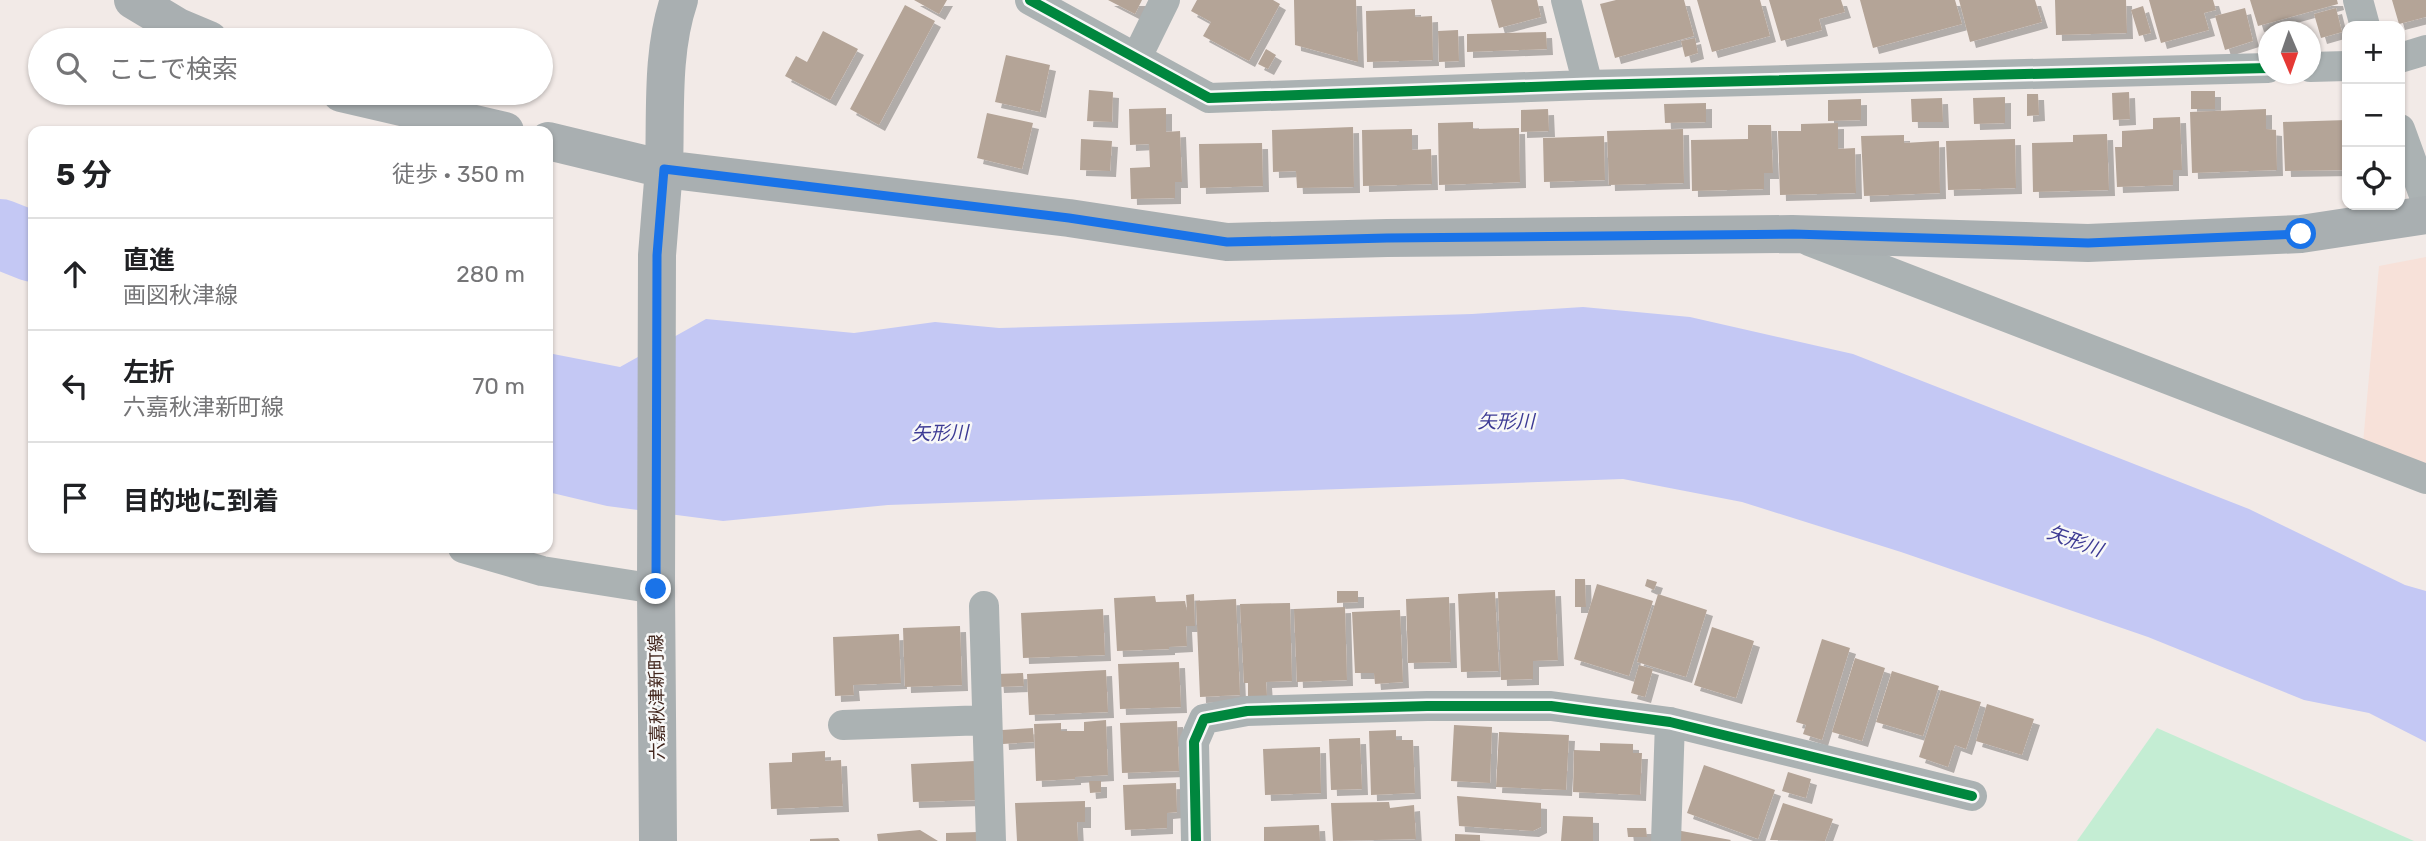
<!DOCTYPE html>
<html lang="ja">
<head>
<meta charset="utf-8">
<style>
	body { margin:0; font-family:Rubik,"Noto Sans JP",sans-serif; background:#f6f6f6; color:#202124 }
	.controls { position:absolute; right:21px; top:21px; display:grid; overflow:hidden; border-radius:14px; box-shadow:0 2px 5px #0004 }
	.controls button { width:63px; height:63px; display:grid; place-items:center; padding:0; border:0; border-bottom:2px solid #e0e0e0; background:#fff; color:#202124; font:35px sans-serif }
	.compass { position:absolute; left:2258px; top:21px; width:63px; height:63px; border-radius:50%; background:#fff; box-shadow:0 2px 5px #0004; rotate:178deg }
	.stop { position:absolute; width:21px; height:21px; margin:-16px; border:5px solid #1a73e8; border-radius:50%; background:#fff }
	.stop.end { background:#1a73e8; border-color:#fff; box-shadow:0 2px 7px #0008 }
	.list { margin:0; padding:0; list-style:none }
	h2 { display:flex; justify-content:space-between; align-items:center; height:91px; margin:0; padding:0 28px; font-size:30px }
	h2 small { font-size:23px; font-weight:400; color:#757577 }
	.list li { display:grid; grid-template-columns:46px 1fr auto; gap:21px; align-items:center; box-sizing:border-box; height:112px; padding:0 28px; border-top:2px solid #e0e0e0 }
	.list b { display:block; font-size:26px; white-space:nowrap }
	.list p { margin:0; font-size:23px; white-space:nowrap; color:#757577 }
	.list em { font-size:23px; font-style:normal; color:#757577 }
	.icon { flex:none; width:38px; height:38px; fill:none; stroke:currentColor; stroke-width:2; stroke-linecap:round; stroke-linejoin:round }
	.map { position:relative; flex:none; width:2426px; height:841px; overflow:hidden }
	.search { position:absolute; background:#fff; box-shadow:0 2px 5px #0004; left:28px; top:28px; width:525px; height:77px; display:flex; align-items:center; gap:18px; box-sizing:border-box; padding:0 24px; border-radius:38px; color:#757577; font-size:26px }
	.panel { position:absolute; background:#fff; box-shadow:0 2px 5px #0004; left:28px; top:126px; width:525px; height:427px; border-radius:14px }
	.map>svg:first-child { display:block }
</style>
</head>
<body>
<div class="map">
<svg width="2426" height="841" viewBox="0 0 2426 841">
	<defs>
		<filter id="shadow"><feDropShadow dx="6" dy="6" stdDeviation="0" flood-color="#0004"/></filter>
	</defs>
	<rect width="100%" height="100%" fill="#f2eae7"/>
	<path fill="#f7e1d9" d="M2426,257v207l-63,-21 16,-177z"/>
	<path fill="#c4edd3" d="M2157,728l257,113h-337z"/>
	<path fill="#c4c8f4" d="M1583,307l107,10 163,37 396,155 156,76 21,6v151l-57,-29 -65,-13 -156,-63 -247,-85 -159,-50 -119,-23 -735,26 -165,16 -116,-15 -59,-14v-139l72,14 86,-48 148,14 81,-11 64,6 473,-14z"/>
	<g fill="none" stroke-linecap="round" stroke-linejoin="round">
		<path stroke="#c4c8f4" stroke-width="70" d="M0,234l33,13"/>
	</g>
	<path fill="#b4a497" filter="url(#shadow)" d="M914,0h33l-8,14z
		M1108,0h34l-7,14z
		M1197,0h76l7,4 -31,57 -46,-25 8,-14 -20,-11z
		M1294,0h62l2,62 -63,-17z
		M1491,0h46l4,17 -42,11z
		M1616,0h68l10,36 -79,22 -15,-54z
		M1697,0h63l10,36 -58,16z
		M1769,0h72l4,12 -26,7 3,11 -41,11z
		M1860,0h95l7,24 -89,24z
		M1959,0h76l7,22 -72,20z
		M2055,0h71l1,33 -71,2z
		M2149,0h64l3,10 -12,3 5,17 -48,13z
		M2250,0h87l1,4 -80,22z
		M2392,0h34v17l-27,7z
		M905,5l30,16 -56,104 -29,-16z
		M2143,6l8,27 -12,3 -8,-26z
		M2245,8l8,33 -28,9 -10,-34z
		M2336,8l6,24 -21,6 -7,-24z
		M1415,9v8l17,-1 1,44 -66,2 -1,-51z
		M1458,30l1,31 -20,1 -1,-31z
		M823,31l35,18 -28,51 -45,-24 11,-20 11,6z
		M1546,32l1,17 -80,3v-18z
		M1695,38l3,15 -13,4 -4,-16z
		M1266,49l10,6 -8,14 -10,-5z
		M1006,55l44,10 -10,47 -45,-10z
		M1089,90l24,2 -1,30 -25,-1z
		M2191,91h24v18h-24z
		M2129,92l1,27 -17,1 -1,-27z
		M2027,94h11l1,21 -12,1z
		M2005,97v26l-31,1 -1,-26z
		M1942,98l1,24h-31l-1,-23z
		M1861,99v21l-33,1v-21z
		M1706,103v19l-41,1 -1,-19z
		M1166,108v24l14,-1 2,51h-7v16l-44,1 -1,-31 20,-1 -1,-23 -19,1 -1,-36z
		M1548,109l1,22 -28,1v-22z
		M2266,109v20l10,1 1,40 -85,3 -2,-61z
		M987,113l46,10 -11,46 -45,-11z
		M2180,117l2,53h-9v15l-56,2 -2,-40h7v-16l31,-2v-11z
		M2347,120v50l-62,1 -2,-49z
		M1473,122v7l46,-1 1,54 -81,3 -1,-62z
		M1838,123v26l17,-1 1,45 -76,2 -2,-64h23v-7z
		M1748,125h23l2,48h-9v16l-72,2 -1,-51 57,-1z
		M1353,127l1,60 -57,1 -1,-17 -23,1 -1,-42z
		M1412,129v21l19,-1 1,35 -69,2 -1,-56z
		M1683,129l1,54 -75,2 -2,-54z
		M2107,134l2,56 -76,2 -1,-49 41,-1v-7z
		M1904,135v8l35,-2 1,52 -76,3 -3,-60z
		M1604,136l1,44 -61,2 -1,-44z
		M1081,139l31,2 -2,30 -30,-1z
		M2015,139l1,49 -68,2 -2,-49z
		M1262,143l1,43 -63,2 -1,-44z
		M1575,579h10l1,28h-11z
		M1647,579l10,3 -3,8 -9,-4z
		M1597,584l56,17 -24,75 -55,-17z
		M1555,590l3,70 -25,1v18l-32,1 -3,-88z
		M1337,591h21v11l-21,1z
		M1495,592l4,79 -38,1 -3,-78z
		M1194,594l1,32h-9l1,20 -18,1v2l-52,2 -3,-53 41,-2 1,6 29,-1 2,10 -1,-16z
		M1658,594l49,16 -21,67 -49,-15z
		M1449,597l2,65 -43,1 -2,-64z
		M1236,599l4,96 -40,2 -4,-96z
		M1290,603l2,78 -26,1 1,14h-19v-13h-4l-4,-79z
		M1345,607l2,73 -50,2 -3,-73z
		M1103,609l2,46 -82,3 -2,-45z
		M1400,610l3,72 -28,2 -1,-11h-19l-3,-61z
		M960,626l2,59 -57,2 -2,-59z
		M1712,627l42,14 -18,57 -42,-13z
		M899,634l2,49 -48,2 1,10 -19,1 -2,-59z
		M1822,639l28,9 -28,92 -19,-6 3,-9 -10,-3z
		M1855,658l30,10 -23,73 -30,-9z
		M1179,662l2,45 -61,2 -2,-45z
		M1639,665l14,4 -8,28 -14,-4z
		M1106,670l2,42 -79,3 -2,-41z
		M1892,671l47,15 -16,50 -47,-14z
		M1023,673l1,13 -26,1 -1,-13z
		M1941,690l40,12 -15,47 -11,-4 -7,22 -29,-10z
		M1987,704l47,15 -12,36 -46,-14z
		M1106,720l2,55 -33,2v2l-39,2 -2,-57 27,-1v8h23v-9z
		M1177,721l2,50 -57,2 -2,-50z
		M1454,725l38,2 -2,56 -39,-2z
		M1033,728l1,14 -31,2 -1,-14z
		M1396,730v10h17l2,53 -44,2 -2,-64z
		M1499,732l70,3 -3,55 -70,-3z
		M1360,738l2,51 -31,1 -2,-51z
		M1600,743l33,1v9h9l-2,42 -67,-3 1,-42 26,1z
		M1320,747l1,46 -56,2 -2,-46z
		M825,751v10l16,-1 2,46 -72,3 -2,-46 23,-1v-9z
		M975,761l2,39 -64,2 -2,-38z
		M1704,765l71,25 -17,49 -71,-26z
		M1788,772l23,7 -5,19 -24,-7z
		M1089,781h12v11l-11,1z
		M1176,783l1,29 -10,1v15l-42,2 -2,-45z
		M1457,796l84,7v24l-8,4 -74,-5z
		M1085,801v21h-8l1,19h-61l-2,-38z
		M1389,802l1,6 24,-3 2,34 -83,2 -2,-38z
		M1783,803l50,16 -8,22 -55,-1z
		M1563,816l30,1v24h-32z
		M1319,825l1,16h-56v-14z
		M1627,828h19l1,9h-19z
		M920,830l18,11h-60l-1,-7z
		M1676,830l55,10 -1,1h-53z
		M978,832v9h-32v-8z
		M1455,834l25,1v6h-25z
		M838,838l2,3h-30v-2z"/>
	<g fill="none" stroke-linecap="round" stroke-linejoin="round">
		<path stroke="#abb2b3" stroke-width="30" d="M1030,0l179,98 379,-13 680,-17
			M1566,0l22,85
			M2358,0l7,26
			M1137,57l28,-57
			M2400,58l26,-8
			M2310,67l37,-1
			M2400,129l26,72
			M1809,241l617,238
			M463,548l79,23 114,18
			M984,606l7,235
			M843,725l144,-5
			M1196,841l-2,-99 10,-23 43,-8 180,-5h124l119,16 302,74
			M1666,841l4,-119"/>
		<path stroke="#a9afb1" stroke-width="38" d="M133,0l45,27 31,13
			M679,0c-18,53 -13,114 -15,169l405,49 158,24 160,-4 405,-4 296,9 213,-9 125,-19
			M341,93l164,38
			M548,141l116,28 -7,86 -1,334 2,252"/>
		<g stroke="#f8f8f8" stroke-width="15">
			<path id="cycleway" d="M1030,0l179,98 379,-13 680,-17
				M1196,841l-2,-99 10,-23 43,-8 180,-5h124l119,16 302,74"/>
		</g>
		<use href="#cycleway" stroke="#00873e" stroke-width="10"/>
	</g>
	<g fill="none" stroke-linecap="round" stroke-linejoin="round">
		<path stroke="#1a73e8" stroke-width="9" d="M656,589l1,-334 7,-86 405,49 158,24 160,-4 406,-4 295,9 213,-9"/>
	</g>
	<g text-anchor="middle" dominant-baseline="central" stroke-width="5" stroke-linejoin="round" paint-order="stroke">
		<g font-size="18" fill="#42261d" stroke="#f8f8f8">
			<text transform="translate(657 697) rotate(-91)">六嘉秋津新町線</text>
		</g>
		<g font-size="19" font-style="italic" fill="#3c3a94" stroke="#f8f8f8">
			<text x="1506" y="421">矢形川</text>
			<text transform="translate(940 433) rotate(-1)">矢形川</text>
			<text transform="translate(2075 541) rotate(20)">矢形川</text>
		</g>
	</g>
</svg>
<div class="controls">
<button>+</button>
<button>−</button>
<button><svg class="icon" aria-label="locate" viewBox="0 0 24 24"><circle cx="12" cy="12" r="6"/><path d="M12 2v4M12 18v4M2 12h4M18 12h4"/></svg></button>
</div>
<svg class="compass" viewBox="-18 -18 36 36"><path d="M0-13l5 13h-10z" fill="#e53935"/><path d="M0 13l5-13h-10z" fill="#757577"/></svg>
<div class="stop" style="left:2301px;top:234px"></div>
<div class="stop end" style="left:656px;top:589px"></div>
<div class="search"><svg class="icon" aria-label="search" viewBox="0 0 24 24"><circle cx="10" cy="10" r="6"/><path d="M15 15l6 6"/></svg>ここで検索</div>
<section class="panel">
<h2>5 分<small>徒歩 · 350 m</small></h2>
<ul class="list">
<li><svg class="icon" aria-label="ahead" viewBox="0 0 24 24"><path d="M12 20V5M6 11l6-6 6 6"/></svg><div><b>直進</b><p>画図秋津線</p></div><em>280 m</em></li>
<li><svg class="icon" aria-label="left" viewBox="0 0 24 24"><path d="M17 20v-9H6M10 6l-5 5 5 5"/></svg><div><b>左折</b><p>六嘉秋津新町線</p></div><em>70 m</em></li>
<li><svg class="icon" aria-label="arrive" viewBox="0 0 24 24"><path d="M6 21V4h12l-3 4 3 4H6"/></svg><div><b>目的地に到着</b></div></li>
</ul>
</section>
</div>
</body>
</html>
